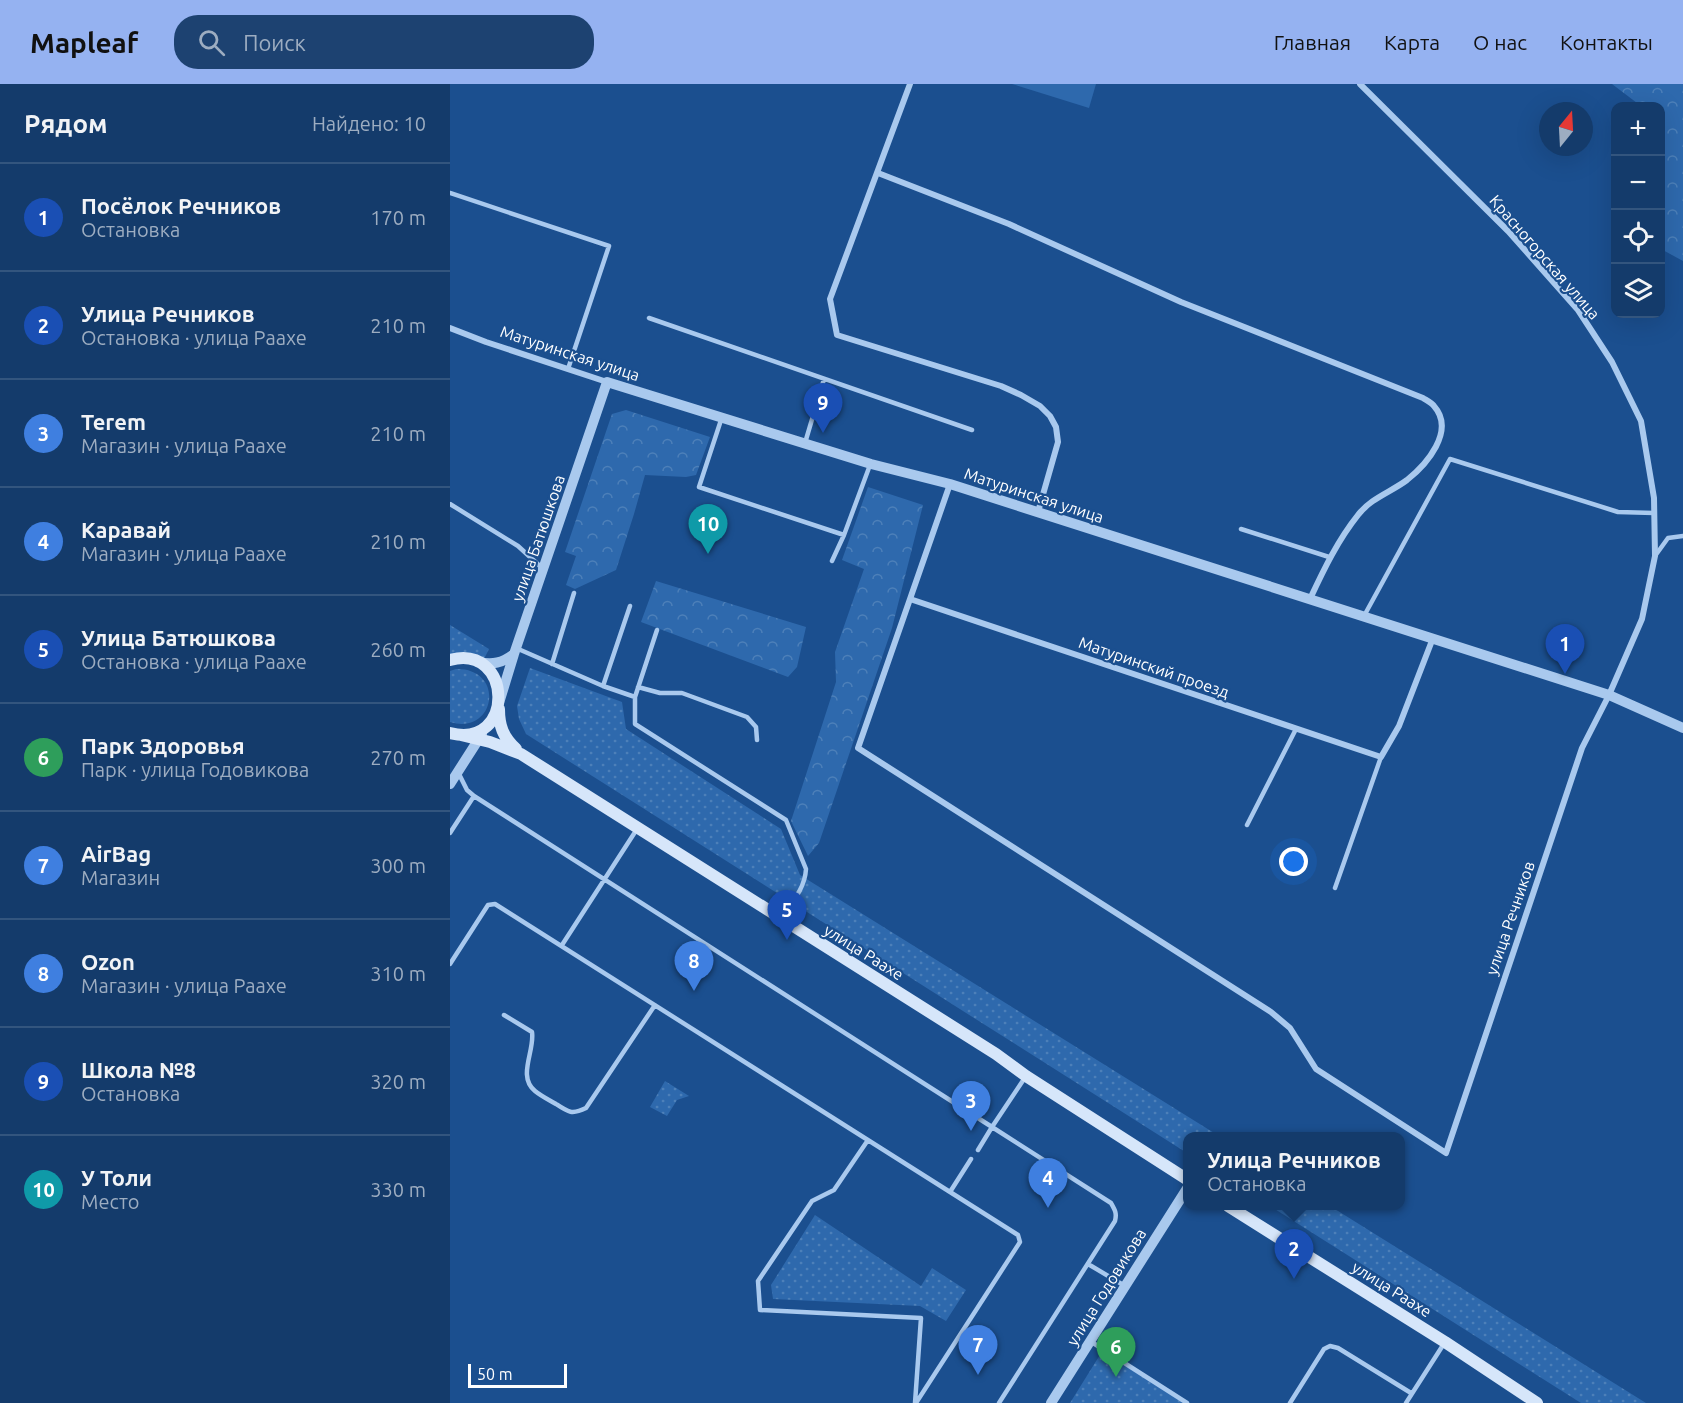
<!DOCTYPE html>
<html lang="ru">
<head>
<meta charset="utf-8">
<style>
	body { margin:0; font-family:Ubuntu,sans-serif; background:#1d4271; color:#f1f3f6 }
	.controls { position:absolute; right:18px; top:18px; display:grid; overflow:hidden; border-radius:12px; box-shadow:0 6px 24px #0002 }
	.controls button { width:54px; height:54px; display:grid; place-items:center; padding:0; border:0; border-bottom:2px solid #33557e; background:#143b6b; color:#f1f3f6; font:30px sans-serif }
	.compass { position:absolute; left:1089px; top:18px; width:54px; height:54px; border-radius:50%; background:#143b6b; box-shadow:0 6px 24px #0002; rotate:18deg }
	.scale { position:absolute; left:18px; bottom:15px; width:99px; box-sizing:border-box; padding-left:6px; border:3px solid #fff; border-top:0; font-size:16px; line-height:21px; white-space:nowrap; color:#fff; -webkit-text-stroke:4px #1b4f8f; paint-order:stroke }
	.you { position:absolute; left:844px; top:778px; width:21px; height:21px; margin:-15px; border:4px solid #fff; border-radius:50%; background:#1a73e8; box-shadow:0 0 0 9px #1a73e833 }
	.badge { display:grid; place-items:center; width:39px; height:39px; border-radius:50%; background:#95b2f1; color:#fff; font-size:20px; font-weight:700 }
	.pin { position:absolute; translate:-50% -50px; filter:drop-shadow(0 2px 3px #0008) }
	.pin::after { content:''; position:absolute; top:32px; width:21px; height:18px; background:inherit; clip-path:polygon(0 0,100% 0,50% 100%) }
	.popup { position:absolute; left:733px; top:1048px; width:222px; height:78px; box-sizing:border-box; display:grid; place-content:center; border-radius:12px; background:#143b6b; filter:drop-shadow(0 2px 4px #0005); font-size:20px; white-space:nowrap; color:#9dadc1 }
	.popup b { font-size:22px; color:#f1f3f6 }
	.popup::after { content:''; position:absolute; left:50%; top:100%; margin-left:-12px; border:12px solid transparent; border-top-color:#143b6b }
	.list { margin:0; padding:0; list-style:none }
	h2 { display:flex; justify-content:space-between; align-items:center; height:78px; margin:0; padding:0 24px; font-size:26px }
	h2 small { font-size:20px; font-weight:400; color:#9dadc1 }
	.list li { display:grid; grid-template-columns:39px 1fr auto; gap:18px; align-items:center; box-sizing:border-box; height:108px; padding:0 24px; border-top:2px solid #33557e }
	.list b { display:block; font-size:22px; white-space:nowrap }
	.list p { margin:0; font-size:20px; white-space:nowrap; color:#9dadc1 }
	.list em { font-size:20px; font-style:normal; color:#9dadc1 }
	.icon { flex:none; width:33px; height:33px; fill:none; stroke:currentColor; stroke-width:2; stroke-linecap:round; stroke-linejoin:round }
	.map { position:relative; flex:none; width:1233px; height:1319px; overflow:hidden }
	header { display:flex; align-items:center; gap:36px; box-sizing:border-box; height:84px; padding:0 30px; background:#95b2f1; color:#111 }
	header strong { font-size:28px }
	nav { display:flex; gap:33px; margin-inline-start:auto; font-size:21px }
	.search { width:420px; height:54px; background:#1d4271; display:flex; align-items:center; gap:15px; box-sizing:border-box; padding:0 21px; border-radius:24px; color:#9dadc1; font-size:22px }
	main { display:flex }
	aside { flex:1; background:#143b6b }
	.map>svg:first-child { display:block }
</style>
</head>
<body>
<header>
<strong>Mapleaf</strong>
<div class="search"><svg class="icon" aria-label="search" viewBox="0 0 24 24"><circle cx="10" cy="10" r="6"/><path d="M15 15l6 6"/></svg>Поиск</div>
<nav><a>Главная</a><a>Карта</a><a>О нас</a><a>Контакты</a></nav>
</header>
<main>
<aside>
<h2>Рядом<small>Найдено: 10</small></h2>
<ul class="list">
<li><span class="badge" style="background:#1a4fb4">1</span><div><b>Посёлок Речников</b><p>Остановка</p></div><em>170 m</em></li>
<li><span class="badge" style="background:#1a4fb4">2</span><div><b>Улица Речников</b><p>Остановка · улица Раахе</p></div><em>210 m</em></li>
<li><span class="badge" style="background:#3f7fe0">3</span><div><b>Terem</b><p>Магазин · улица Раахе</p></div><em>210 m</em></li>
<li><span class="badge" style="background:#3f7fe0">4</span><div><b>Каравай</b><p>Магазин · улица Раахе</p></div><em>210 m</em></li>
<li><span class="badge" style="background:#1a4fb4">5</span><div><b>Улица Батюшкова</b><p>Остановка · улица Раахе</p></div><em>260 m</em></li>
<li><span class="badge" style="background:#2e9e5b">6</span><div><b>Парк Здоровья</b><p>Парк · улица Годовикова</p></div><em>270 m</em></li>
<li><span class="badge" style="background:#3f7fe0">7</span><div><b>AirBag</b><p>Магазин</p></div><em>300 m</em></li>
<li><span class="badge" style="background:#3f7fe0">8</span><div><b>Ozon</b><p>Магазин · улица Раахе</p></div><em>310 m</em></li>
<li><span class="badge" style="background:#1a4fb4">9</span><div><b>Школа №8</b><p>Остановка</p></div><em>320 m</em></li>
<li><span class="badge" style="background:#0f9aa8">10</span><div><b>У Толи</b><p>Место</p></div><em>330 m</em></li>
</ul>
</aside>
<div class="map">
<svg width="1233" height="1319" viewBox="0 0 1233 1319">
	<defs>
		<pattern id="grass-dots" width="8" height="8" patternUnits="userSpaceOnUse" patternTransform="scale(1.5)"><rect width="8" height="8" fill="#2e69ad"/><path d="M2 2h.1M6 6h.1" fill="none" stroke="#4d80b9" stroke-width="1.8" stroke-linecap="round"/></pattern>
		<pattern id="forest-crowns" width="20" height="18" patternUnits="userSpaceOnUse" patternTransform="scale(1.5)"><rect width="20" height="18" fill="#2e69ad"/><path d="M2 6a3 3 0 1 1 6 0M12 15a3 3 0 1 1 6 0" fill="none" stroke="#4d80b9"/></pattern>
	</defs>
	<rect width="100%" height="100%" fill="#1b4f8f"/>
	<path fill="url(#grass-dots)" d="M0,541l39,24 -8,16 -31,-7z
		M80,584l92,34 4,27 155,100 19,46 419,261h-31l-1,17 -661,-419 -7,-15 -2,-13z
		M6,585c50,-1 40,67 -6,53v-51z
		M215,997l24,15 -12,4 -10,16 -17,-9z
		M820,1122h60l316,197h-65z
		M365,1131l106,71 11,-18 34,22 -20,31 -26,-15 -147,-7 -2,-14z
		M653,1266l84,53h-117z"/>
	<path fill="url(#forest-crowns)" d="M1162,0h71v177l-22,-12 -1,-143h-19z
		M176,326l84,27 -14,38 -10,2 -41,-2 -11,39 -18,56 -41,19 -9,-4 10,-29 -11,-4 47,-138z
		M418,403l55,18 -31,123 -73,215 -11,13 -17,-35 45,-139 -1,-30 29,-83 -22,-9z
		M206,497l150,46 -9,40 -9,10 -147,-55z"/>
	<path fill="#2e69ad" d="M562,0h84l-7,24z"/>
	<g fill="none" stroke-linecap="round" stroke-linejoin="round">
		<path stroke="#a9c9ee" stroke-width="4.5" d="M0,109l159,53 -41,123
			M199,234l323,112
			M272,333l-23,70 145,48 26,-70
			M355,359l19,-64
			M0,420l68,42 24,22
			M791,445l88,28
			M1205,472l13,-18 15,-2
			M382,477l12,-26
			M914,532l86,-157 168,53 36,1
			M66,564l87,38 32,11v27l151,96 20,49c-1,19 -13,32 -24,47
			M102,580l22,-71
			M153,602l27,-80
			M188,603l22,6h22l65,24 9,10 1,13
			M185,613l22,-67
			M24,712l518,331 -14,23
			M797,741l49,-96
			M0,749l24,-37 -7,-6 -8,-16
			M885,804l46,-131
			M112,861l75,-116
			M0,880l38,-59 7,-1 523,331 2,7 -104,161
			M54,931l28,17c3,19 -15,44 3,59 6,5 14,9 21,13 12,8 16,11 30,4l69,-103
			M418,1056l-34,50 -22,11 -54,80 2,29 161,8 -6,85
			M500,1108l21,-33
			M638,1180l37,22
			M640,1257l97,62
			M549,1319l116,-182c2,-8 0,-11 -4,-18l-119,-76 34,-51
			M840,1319l34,-54 6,-3 8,2 73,45
			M956,1319l39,-61"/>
		<path stroke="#a9c9ee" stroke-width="6" d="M460,0l-80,215 7,36 164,51 20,9 19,11 10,10 6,11 2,15 -20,70
			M428,89l131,51 172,78 242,96c3,2 9,5 11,8 22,25 -8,59 -27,74 -16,12 -36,18 -49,35 -20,25 -34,54 -48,84
			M0,244l36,14 121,40
			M500,400l-40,115 471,158 18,-31 34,-88
			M460,515l-52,149 413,264 19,16 26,41 130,84 136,-405 27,-53 33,-76 13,-63 -1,-58 -13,-77 -29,-59 -34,-52 -70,-79 -148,-147"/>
		<path stroke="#a9c9ee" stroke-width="10" d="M28,578c15,3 24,1 36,-8
			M49,619l15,-49 93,-272 264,82 79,20 659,211 74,33
			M0,700l32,-50
			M601,1319l137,-216"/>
		<path stroke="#d6e6fa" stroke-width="12" d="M0,576c63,-17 66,90 0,73
			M49,625c0,17 4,28 17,40
			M11,651l29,7 31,12 475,300 30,22 162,104
			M778,1122l217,136 92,61"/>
	</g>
	<g text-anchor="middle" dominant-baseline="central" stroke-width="4.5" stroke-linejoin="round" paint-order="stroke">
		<g font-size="16" fill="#fff" stroke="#1b4f8f">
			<text transform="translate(1095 173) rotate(49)">Красногорская улица</text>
			<text transform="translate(120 269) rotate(18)">Матуринская улица</text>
			<text transform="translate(584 411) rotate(18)">Матуринская улица</text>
			<text transform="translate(88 454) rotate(-71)">улица Батюшкова</text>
			<text transform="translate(704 583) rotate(19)">Матуринский проезд</text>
			<text transform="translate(1060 834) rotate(-71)">улица Речников</text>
			<text transform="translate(414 868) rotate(32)">улица Раахе</text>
			<text transform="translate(656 1203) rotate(-58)">улица Годовикова</text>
			<text transform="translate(942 1205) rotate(32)">улица Раахе</text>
		</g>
	</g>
</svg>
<div class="controls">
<button>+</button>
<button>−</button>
<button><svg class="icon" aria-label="locate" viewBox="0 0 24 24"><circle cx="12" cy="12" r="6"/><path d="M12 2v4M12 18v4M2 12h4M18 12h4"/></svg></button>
<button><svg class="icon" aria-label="layers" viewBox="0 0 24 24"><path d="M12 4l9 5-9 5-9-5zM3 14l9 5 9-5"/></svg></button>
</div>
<svg class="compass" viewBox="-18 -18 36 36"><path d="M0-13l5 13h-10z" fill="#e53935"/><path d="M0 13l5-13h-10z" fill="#9dadc1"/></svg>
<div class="scale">50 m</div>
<div class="you"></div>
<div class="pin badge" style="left:1115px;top:590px;background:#1a4fb4">1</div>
<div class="pin badge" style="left:844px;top:1195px;background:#1a4fb4">2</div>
<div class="popup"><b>Улица Речников</b>Остановка</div>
<div class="pin badge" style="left:521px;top:1047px;background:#3f7fe0">3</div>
<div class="pin badge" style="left:598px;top:1124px;background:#3f7fe0">4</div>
<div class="pin badge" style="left:337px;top:856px;background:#1a4fb4">5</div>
<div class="pin badge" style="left:666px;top:1293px;background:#2e9e5b">6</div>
<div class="pin badge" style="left:528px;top:1291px;background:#3f7fe0">7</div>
<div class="pin badge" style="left:244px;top:907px;background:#3f7fe0">8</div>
<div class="pin badge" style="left:373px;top:349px;background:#1a4fb4">9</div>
<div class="pin badge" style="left:258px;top:470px;background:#0f9aa8">10</div>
</div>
</main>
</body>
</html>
